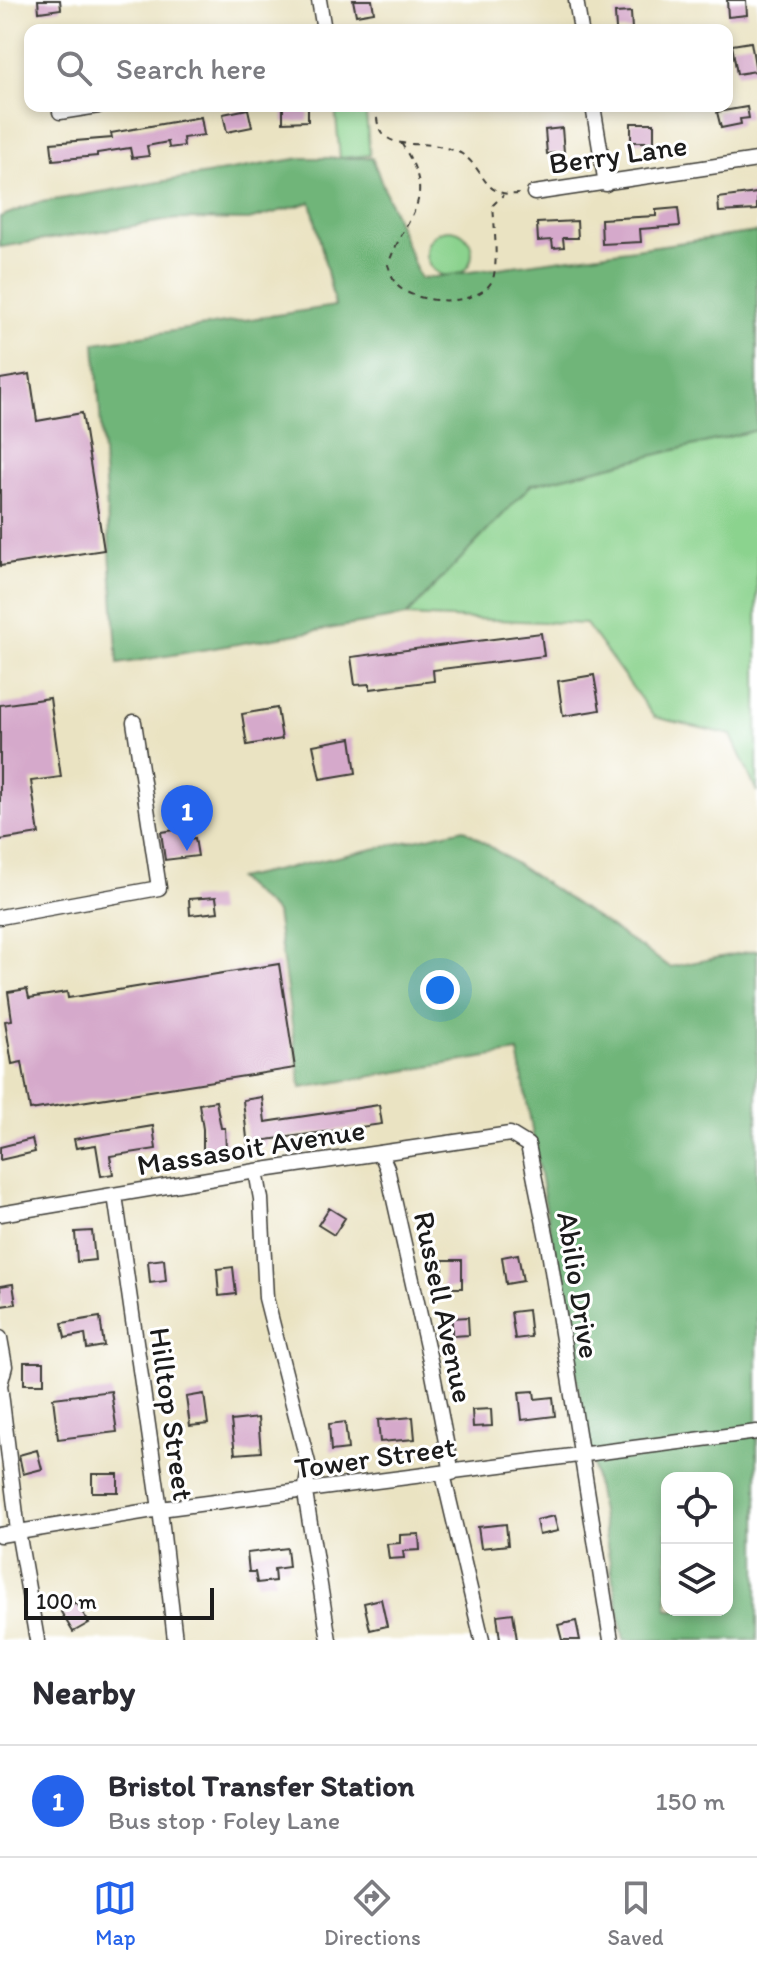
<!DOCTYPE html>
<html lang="en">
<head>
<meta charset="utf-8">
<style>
	body { margin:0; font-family:Itim,sans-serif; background:#f2f2f3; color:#2b2b33 }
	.controls { position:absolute; right:24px; bottom:24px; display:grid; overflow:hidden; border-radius:16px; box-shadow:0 4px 12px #0003 }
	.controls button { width:72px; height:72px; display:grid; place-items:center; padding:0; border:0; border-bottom:2px solid #e1e1e2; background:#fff; color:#2b2b33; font:40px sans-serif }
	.scale { position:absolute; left:24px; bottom:20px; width:190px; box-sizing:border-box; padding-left:8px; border:4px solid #1c1c1c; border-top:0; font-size:22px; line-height:28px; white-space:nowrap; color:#1c1c1c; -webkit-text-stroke:6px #fff; paint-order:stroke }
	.you { position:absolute; left:440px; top:990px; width:28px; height:28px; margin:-20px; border:6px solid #fff; border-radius:50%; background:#1a73e8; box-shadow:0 0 0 12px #1a73e833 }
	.badge { display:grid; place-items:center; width:52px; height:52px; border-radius:50%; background:#2563eb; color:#fff; font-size:26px; font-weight:700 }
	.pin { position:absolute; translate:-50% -66px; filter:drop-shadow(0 2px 4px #0008) }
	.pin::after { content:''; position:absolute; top:42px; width:28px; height:24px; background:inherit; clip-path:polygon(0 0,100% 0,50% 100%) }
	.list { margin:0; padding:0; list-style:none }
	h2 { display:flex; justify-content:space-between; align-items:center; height:104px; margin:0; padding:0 32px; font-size:34px }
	h2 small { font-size:26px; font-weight:400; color:#7c7c81 }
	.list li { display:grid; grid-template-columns:52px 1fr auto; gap:24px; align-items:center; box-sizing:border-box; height:112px; padding:0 32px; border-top:2px solid #e1e1e2 }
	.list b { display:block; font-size:30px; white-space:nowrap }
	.list p { margin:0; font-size:26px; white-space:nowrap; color:#7c7c81 }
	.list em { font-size:26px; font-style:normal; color:#7c7c81 }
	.icon { flex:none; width:44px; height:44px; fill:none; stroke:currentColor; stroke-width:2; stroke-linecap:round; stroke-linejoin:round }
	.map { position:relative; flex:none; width:757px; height:1640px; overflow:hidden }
	.search { position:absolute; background:#fff; box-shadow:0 4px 12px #0003; left:24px; right:24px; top:24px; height:88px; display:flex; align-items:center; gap:20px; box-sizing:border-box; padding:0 28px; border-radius:16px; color:#7c7c81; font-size:30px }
	.sheet { height:216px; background:#fff }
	nav { display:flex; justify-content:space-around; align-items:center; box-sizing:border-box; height:112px; border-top:2px solid #e1e1e2; background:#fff; font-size:22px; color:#7c7c81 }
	nav a { display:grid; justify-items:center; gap:4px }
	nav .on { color:#2563eb }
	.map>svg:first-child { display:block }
</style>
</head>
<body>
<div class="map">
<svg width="757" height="1640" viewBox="0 0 757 1640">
	<rect width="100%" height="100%" fill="#fff"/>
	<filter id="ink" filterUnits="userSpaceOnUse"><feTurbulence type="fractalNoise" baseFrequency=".0125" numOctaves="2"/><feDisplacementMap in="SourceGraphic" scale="16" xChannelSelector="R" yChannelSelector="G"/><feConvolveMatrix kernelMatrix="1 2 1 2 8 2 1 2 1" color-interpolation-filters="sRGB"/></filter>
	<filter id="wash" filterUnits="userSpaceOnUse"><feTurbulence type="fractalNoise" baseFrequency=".006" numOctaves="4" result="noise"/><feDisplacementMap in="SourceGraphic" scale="32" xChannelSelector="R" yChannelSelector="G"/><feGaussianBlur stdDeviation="1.8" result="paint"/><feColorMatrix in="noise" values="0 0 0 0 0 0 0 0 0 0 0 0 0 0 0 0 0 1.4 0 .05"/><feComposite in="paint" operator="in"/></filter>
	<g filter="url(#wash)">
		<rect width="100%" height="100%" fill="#eae3c2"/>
		<path fill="#8bd38e" stroke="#547855" stroke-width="2" d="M335,106h30l5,49 -30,3z
			M426 253a23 23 0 1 1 46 0a23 23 0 1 1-46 0Z
			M757,430v362l-26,-57 -77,-18 -68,-93 -180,-8 125,-131z"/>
		<path fill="#70b579" stroke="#46684a" stroke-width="2" fill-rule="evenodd" d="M301,158h71l48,121 337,-47v198l-226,55 -125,131 -288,48 -23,-321 240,-37 -24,-104 -62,18 -72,-1 -177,28v-30l36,-14z
			M464,829l206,138 87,-17v690h-133l-106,-588 -217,36 -25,-175 -39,-34zM667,1478h60v132h-60z"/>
		<g id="blocks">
			<path fill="#d5a9cb" d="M38,0h22l1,9 -22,3z
				M353,0h19l2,12 -18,3z
				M727,0h19l1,15 -19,2z
				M631,12l1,18h-16l-1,-17z
				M751,42l5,29 -19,3 -5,-29z
				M283,106h25v15l-25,1z
				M747,107l2,11 -9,1 1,5 -20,4 -4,-16z
				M248,109l4,18 -25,5 -4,-18z
				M201,117l3,18 -21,3 1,8 -15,2 -1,-6 -21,4 2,10 -17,2 -2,-10 -33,5v3l-44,4 -2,-17 61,-5 -1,-5z
				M631,123h23v19h-23z
				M562,128l2,24 -17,2 -2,-24z
				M757,193v17l-38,2 -1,-14z
				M678,208l2,18 -40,3 1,13 -39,2 -1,-25 55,-3v-6z
				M577,221l1,17h-15l1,9 -11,1 -1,-8 -14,1 -1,-18z
				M30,374l7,47 45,-8 22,137 -104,16v-187z
				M541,633l3,23 -111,14 1,11 -64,8v-5l-15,1 -4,-28z
				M594,675l6,35 -37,6 -5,-35z
				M50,698l11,79 -30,4 8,53 -39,6v-135z
				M277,708l5,31 -35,6 -5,-31z
				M351,738l5,35 -36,6 -7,-34z
				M196,798l2,18 -24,2 -2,-18z
				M182,829l2,11 11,-2 3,18 -33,4 -4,-28z
				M216,897l2,15 -28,3 -1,-16z
				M279,964l16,104 -265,42 -8,-48 -10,2 -7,-43 7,-1 -4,-28 19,-3 2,9 38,-6 1,6z
				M262,1097l3,25 114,-17 3,19 -116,16 1,6 -19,2 -5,-48z
				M216,1101l5,27h4l1,21 -23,2v-22l-4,-25z
				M153,1126l3,23 -46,7 3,18 -12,2 -5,-31 -20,3 -2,-9z
				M32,1139l3,13 -35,8v-13z
				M329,1208l16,10 -11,17 -16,-10z
				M92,1231l3,29 -18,2 -2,-30z
				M518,1254l5,27 -17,3 -4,-27z
				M164,1259l2,22 -16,2 -2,-22z
				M443,1260h19v28h-19z
				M233,1267l3,27 -17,2 -2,-27z
				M13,1284l3,20 -15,2 -1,-20z
				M528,1310l3,27 -16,2 -4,-27z
				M100,1317l4,29 -17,3 -2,-15 -20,4 -3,-15z
				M468,1317l1,18 -17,1v-18z
				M24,1362h20v22h-20z
				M111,1391l6,41 -59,7 -5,-41z
				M534,1391l1,8 18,-2 2,19 -33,4 -3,-28z
				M204,1394l4,30 -18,2 -4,-29z
				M491,1409l1,17 -19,1 -1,-17z
				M413,1417l2,22 -35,3 -2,-22z
				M258,1418l3,34 -26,2 -4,-33z
				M345,1422l3,27 -17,2 -2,-27z
				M37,1450l5,19 -19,5 -4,-19z
				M92,1474h26v18h-26z
				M554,1516l4,15 -19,4 -3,-15z
				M506,1524l2,21 -27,3 -3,-21z
				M419,1534l1,16 -17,1 1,7 -15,1 -2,-15 13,-1v-8z
				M287,1548l2,19 -15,2 1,12 -18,2 -2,-11h-6l-2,-19z
				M381,1599l6,27 -17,4 -6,-27z
				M76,1602l13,21 -16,9 -12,-20z
				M513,1613l4,27h-17l-3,-25z
				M576,1621l4,19h-18l-4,-15z"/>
		</g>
	</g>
	<g filter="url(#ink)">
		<use href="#blocks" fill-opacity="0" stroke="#3b3a35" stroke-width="2"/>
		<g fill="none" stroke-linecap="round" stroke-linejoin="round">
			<g stroke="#3b3a35" stroke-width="17">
				<path id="minor" d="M319,0l5,30
					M576,0l5,30
					M593,106l13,78
					M60,112l38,-6
					M534,193l223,-33
					M0,917l159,-29 -25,-166
					M381,1154l6,14 45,201 20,104
					M256,1171l5,28 5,99 43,169 -4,26 24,147
					M115,1195l45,314 15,131
					M0,1214l256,-43 254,-37 18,11 19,94 64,401
					M0,1338l5,28 -5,19 18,146 19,109
					M443,1474l39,166
					M0,1535l160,-26 597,-77"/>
			</g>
			<path stroke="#3b3a35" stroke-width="2" stroke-dasharray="6 6" stroke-linecap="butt" d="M376,106c1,9 0,22 8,29 13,13 38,7 54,11 7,2 18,4 24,8 25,17 19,43 57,40
				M401,143c39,59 6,68 -13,122 2,5 4,13 7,18 17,22 83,25 97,-2 7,-14 2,-58 1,-76l10,-10"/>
			<use href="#minor" stroke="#fff" stroke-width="14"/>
		</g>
	</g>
	<g text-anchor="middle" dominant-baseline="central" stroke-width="6" stroke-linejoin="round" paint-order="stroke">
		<g font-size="30" fill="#1c1c1c" stroke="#fff">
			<text transform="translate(618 154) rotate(-8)">Berry Lane</text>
			<text transform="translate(251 1147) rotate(-9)">Massasoit Avenue</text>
			<text transform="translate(579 1285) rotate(81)">Abilio Drive</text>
			<text transform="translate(444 1307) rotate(78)">Russell Avenue</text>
			<text transform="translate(172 1414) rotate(82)">Hilltop Street</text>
			<text transform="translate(375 1457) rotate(-8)">Tower Street</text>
		</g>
	</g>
</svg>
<div class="controls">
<button><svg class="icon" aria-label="locate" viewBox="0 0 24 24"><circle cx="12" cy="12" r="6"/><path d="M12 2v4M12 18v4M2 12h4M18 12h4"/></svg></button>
<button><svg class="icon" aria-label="layers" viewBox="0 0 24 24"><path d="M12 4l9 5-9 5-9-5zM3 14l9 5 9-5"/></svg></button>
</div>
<div class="scale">100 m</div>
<div class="you"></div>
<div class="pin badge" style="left:187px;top:851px">1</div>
<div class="search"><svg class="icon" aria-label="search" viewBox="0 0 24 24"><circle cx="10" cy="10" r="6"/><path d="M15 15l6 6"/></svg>Search here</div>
</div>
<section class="sheet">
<h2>Nearby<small></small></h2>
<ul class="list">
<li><span class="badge">1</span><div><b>Bristol Transfer Station</b><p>Bus stop · Foley Lane</p></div><em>150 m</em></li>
</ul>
</section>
<nav>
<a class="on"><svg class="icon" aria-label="map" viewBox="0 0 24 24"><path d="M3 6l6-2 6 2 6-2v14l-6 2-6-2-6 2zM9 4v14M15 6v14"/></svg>Map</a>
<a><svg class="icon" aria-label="directions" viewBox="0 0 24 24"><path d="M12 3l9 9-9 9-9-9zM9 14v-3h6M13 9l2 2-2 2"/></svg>Directions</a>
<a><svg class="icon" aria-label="saved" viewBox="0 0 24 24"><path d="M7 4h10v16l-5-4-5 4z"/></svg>Saved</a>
</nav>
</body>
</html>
